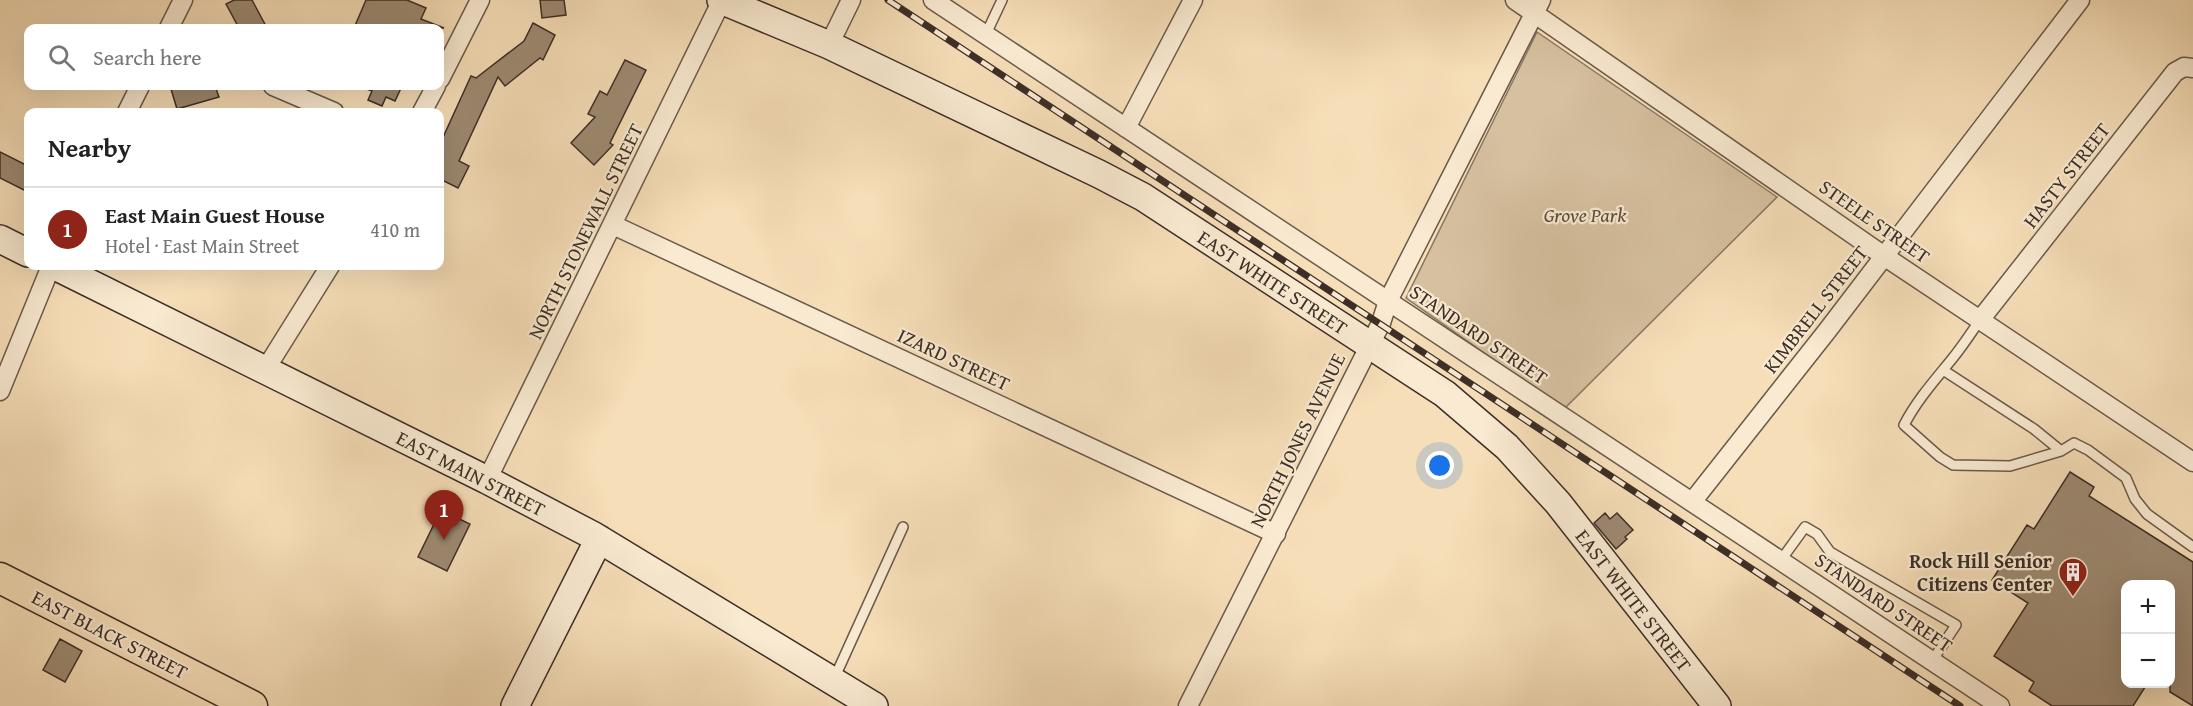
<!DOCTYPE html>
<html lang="en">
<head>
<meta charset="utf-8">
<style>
	body { margin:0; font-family:"Gentium Book Plus",serif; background:#f2f2f2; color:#222 }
	.controls { position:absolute; right:18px; bottom:18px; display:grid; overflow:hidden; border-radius:12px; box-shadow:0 6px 24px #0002 }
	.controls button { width:54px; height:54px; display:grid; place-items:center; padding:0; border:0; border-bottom:2px solid #e0e0e0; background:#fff; color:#222; font:30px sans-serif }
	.you { position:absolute; left:1440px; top:466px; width:21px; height:21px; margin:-15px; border:4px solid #fff; border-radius:50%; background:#1a73e8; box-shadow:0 0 0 9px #1a73e833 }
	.badge { display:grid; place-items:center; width:39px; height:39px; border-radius:50%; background:#8f2418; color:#fff; font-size:20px; font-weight:700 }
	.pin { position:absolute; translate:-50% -50px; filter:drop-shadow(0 2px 3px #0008) }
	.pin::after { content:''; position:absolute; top:32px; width:21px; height:18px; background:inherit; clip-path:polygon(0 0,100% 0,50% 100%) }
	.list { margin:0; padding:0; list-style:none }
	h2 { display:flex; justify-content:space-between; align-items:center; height:78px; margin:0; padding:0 24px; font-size:26px }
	h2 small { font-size:20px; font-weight:400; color:#767676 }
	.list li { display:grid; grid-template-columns:39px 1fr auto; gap:18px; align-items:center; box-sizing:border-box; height:84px; padding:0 24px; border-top:2px solid #e0e0e0 }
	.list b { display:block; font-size:22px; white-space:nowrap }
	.list p { margin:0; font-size:20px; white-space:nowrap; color:#767676 }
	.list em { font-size:20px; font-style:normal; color:#767676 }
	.icon { flex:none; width:33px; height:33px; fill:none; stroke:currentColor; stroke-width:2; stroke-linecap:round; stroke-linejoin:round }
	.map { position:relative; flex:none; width:2193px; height:706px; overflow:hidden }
	.search { position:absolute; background:#fff; box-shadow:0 6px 24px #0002; left:24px; top:24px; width:420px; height:66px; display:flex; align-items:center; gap:15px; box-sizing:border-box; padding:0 21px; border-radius:12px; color:#767676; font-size:22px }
	.panel { position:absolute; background:#fff; box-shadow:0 6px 24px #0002; left:24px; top:108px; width:420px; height:162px; border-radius:12px }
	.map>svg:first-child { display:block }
</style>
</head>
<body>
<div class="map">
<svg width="2193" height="706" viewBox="0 0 2193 706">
	<rect width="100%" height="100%" fill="#f6deb8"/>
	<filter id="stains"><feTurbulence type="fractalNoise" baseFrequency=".00333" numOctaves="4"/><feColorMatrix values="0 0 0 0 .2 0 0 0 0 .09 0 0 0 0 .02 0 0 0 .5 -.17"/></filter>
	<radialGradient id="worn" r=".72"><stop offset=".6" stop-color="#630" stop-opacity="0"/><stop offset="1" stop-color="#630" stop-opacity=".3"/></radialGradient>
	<path fill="#d6c09f" stroke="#897763" stroke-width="1.5" d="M1537,32l240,165 -213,212 -158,-111z"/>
	<path fill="#9d8a72" stroke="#3c2e27" stroke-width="1.5" d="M234,0h18l15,28h-28l-13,-24z
		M366,0h41l19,8 -5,11 23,9h-90z
		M540,0h24l2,15 -24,3z
		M533,23l22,12 -12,25 -3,-2 -35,28 -7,-9 -39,84 10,5 -11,22 -18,-9v-35l31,-68 5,2 48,-37z
		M625,60l21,10 -36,73 3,2 -19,20 -23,-22 24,-26 -7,-3 12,-23 7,4z
		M182,86h33l4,11 -42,12 -6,-20z
		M359,86h43l-7,15 -9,-4 -4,9 -14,-6 4,-9z
		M0,152l28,14v16l-4,8 -24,-12z
		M2070,472l24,15 -5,9 104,66v144l-23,-14v-107h-44v99h21l-14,22h-81l-23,-15 5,-9 -40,-26 34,-53 -36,-23 35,-55 7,4z
		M1605,513l5,6 7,-6 16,17 -8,7 2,2 -11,10 -22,-26z
		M449,514l21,10 -23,47 -29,-14 20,-41 8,4z
		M60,639l22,12 -17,31 -22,-12z"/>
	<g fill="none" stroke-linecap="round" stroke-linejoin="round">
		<g stroke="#6a5a4b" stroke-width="12">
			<path id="lane" d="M986,34l16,-34
				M1943,370l91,59 27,22 -51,15 -57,-1 -13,-8 -36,-32c13,-25 31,-45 48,-66 10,-12 19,-26 28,-39
				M2061,451l13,-8 14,7 38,28 9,21 12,15 46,33
				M1781,560l24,-33 12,7 13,18 126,73 -24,36
				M834,679l69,-152"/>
		</g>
		<g stroke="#6a5a4b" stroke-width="21">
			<path id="street" d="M933,0l1067,706
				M1515,0l369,256 309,206
				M169,28l14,-28
				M829,45l22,-45
				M440,79l40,-79
				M273,86l61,26
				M127,112l13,-26
				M422,112l14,-26
				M1126,128l67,-128
				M613,225l663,309
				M1980,320l195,-248 9,-5 9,1
				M265,370l65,-104
				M0,391l51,-125
				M487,480l235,-480
				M1692,502l135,-171 253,-331
				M1188,706l193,-383 7,-22 153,-301"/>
		</g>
		<g stroke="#3c2e27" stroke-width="30">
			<path id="secondary" d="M721,0l108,45 270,129 44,23 302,197 62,53 51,56 159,203
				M0,239l28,14
				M55,266l432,214 107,56 280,170
				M515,706l84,-167"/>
		</g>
		<g stroke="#3c2e27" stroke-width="33">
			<path id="primary" d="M0,578l252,128"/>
		</g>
		<use href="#lane" stroke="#f9ead1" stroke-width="9"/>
		<use href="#street" stroke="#f9ead1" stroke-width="18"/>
		<use href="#secondary" stroke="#f9ead1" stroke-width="27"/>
		<use href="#primary" stroke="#f6deb8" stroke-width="30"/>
		<g stroke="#3c2e27" stroke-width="7">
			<path id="rail" d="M888,0l1072,706"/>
		</g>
		<use href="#rail" stroke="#f9ead1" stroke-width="4.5" stroke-dasharray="14" stroke-linecap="butt"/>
	</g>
	<defs>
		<g id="building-pin" transform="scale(1.5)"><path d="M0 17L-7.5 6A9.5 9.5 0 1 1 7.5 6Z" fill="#8f2418" stroke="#f9ead1"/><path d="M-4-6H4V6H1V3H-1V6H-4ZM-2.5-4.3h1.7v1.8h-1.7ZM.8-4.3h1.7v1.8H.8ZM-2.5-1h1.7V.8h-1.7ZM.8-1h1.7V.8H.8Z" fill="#fff"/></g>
	</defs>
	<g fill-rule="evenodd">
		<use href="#building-pin" x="2073" y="572"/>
	</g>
	<g text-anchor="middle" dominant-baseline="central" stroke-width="4.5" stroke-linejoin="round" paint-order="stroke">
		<g font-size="20" fill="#3c2e27" stroke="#f9ead1">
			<text transform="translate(2066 175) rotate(-52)">HASTY STREET</text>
			<text transform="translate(1875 221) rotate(35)">STEELE STREET</text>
			<text transform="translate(585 231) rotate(-64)">NORTH STONEWALL STREET</text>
			<text transform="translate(1273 282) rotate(33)">EAST WHITE STREET</text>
			<text transform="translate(1815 309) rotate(-52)">KIMBRELL STREET</text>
			<text transform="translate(1479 334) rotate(34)">STANDARD STREET</text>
			<text transform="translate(954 359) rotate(25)">IZARD STREET</text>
			<text transform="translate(1297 440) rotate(-64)">NORTH JONES AVENUE</text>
			<text transform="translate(471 473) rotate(27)">EAST MAIN STREET</text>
			<text transform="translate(1634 600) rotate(52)">EAST WHITE STREET</text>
			<text transform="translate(1884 602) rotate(34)">STANDARD STREET</text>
			<text transform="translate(110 634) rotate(27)">EAST BLACK STREET</text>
		</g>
		<g font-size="20" font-style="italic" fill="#5b4b3f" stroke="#f9ead1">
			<text x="1585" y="214">Grove Park</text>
		</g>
		<g font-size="20" font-weight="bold" fill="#3c2e27" stroke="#f9ead1" text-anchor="end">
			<text x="2052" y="560">Rock Hill Senior<tspan x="2052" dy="23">Citizens Center</tspan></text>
		</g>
	</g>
	<rect width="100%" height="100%" filter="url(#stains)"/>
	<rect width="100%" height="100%" fill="url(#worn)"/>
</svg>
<div class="controls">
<button>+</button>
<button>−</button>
</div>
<div class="you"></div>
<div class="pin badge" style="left:444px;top:540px">1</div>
<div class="search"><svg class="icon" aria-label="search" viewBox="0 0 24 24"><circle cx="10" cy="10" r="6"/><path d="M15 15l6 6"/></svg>Search here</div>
<section class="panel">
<h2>Nearby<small></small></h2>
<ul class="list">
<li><span class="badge">1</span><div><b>East Main Guest House</b><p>Hotel · East Main Street</p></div><em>410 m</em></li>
</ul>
</section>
</div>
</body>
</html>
